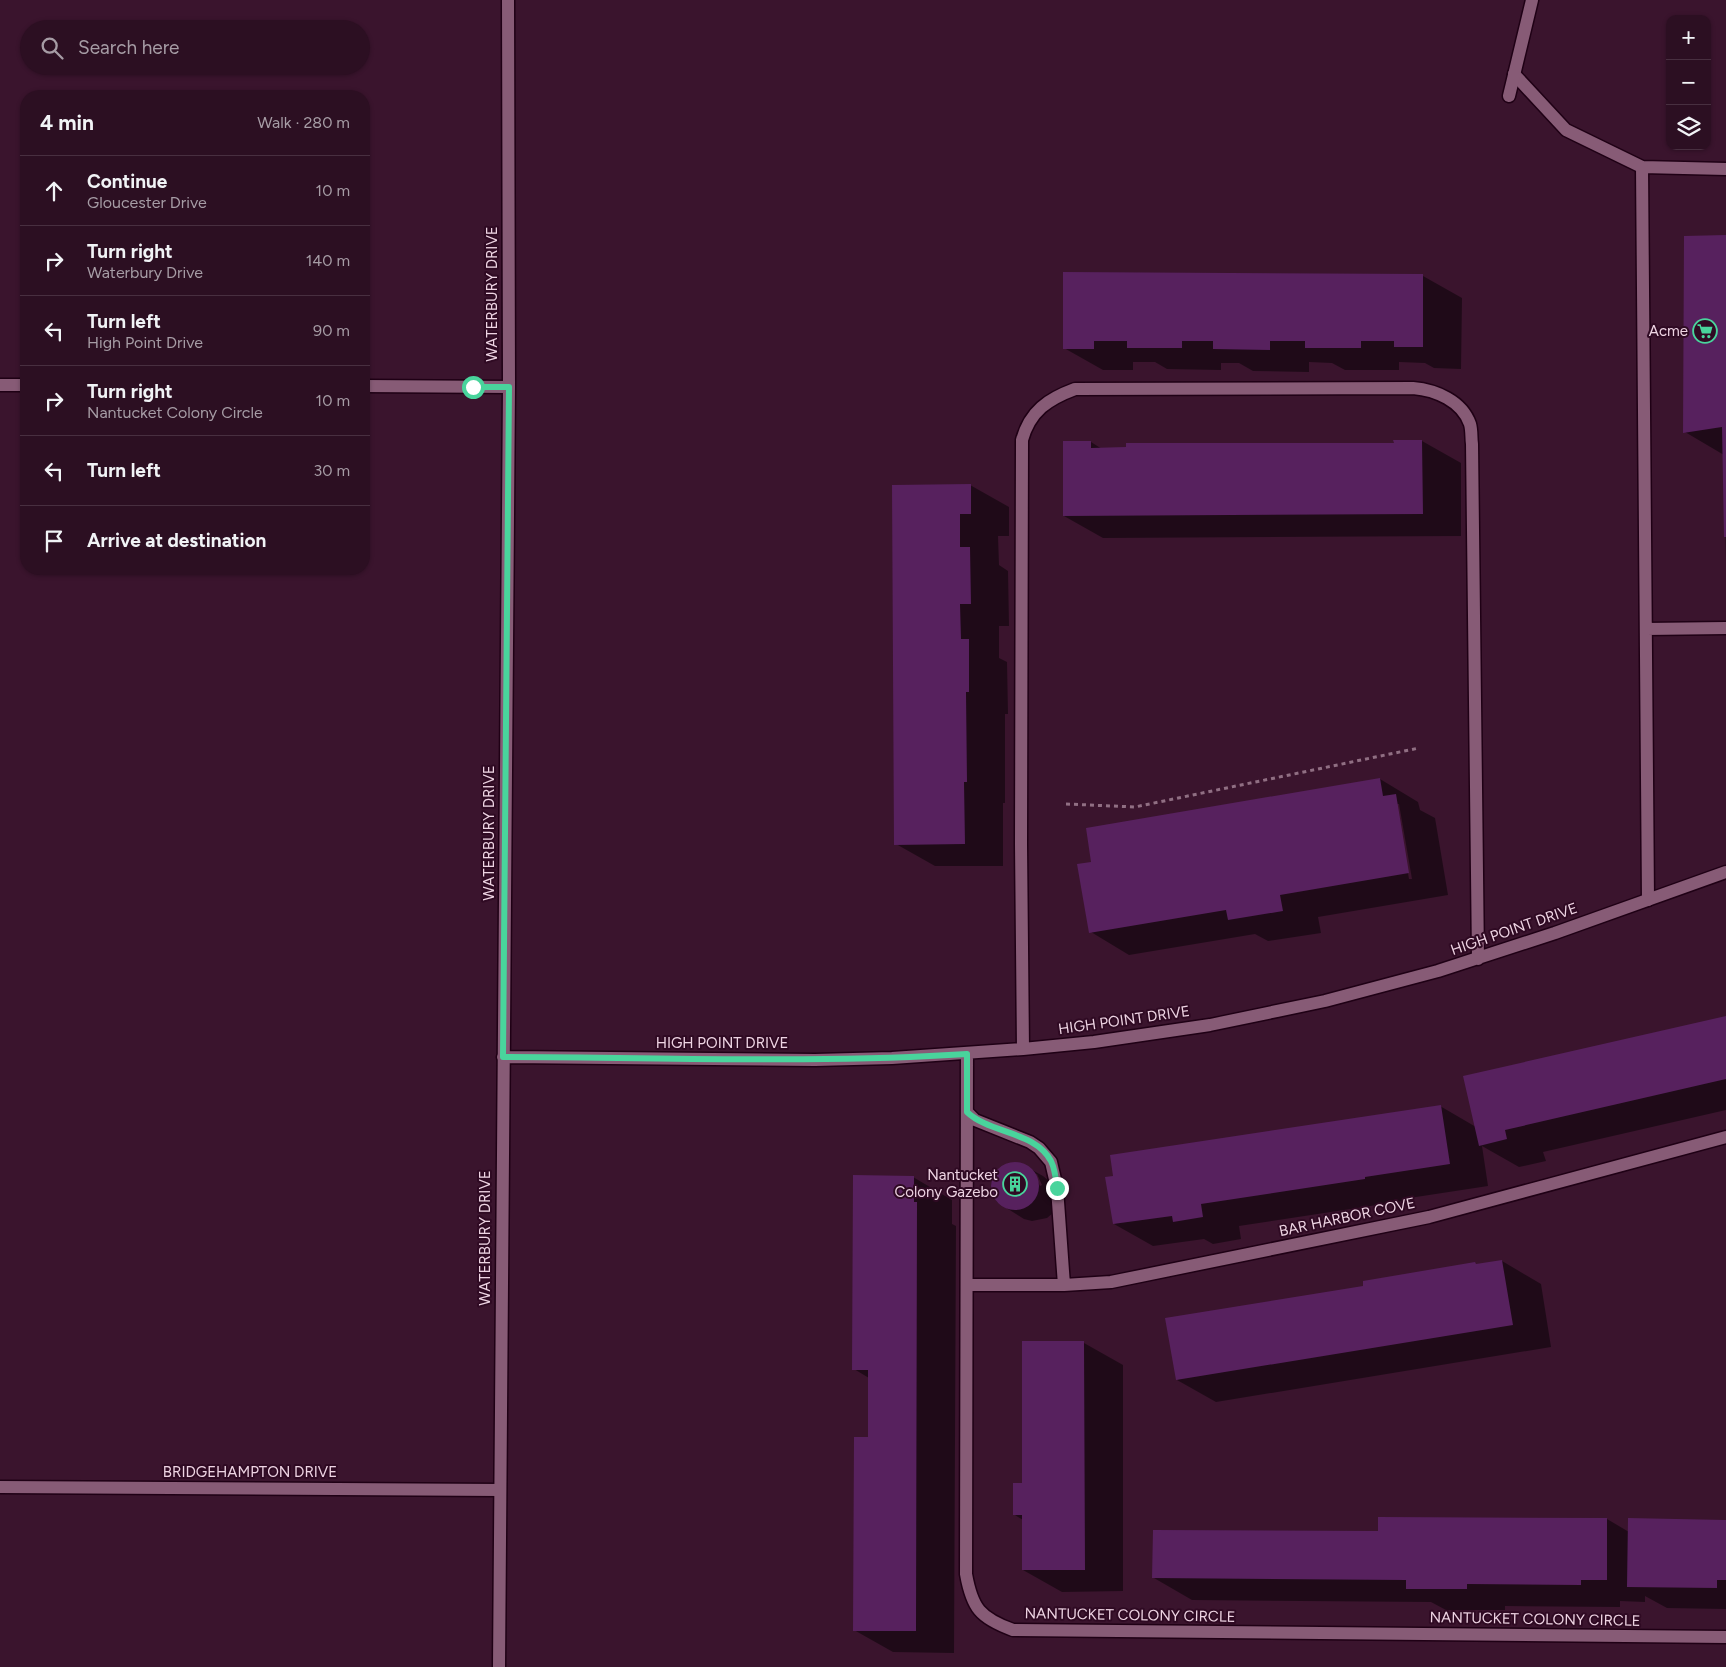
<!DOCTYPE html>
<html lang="en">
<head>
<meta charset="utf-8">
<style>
	body { margin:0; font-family:Figtree,sans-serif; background:#381d2f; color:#f1f3f6 }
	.controls { position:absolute; right:15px; top:15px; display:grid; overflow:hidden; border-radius:10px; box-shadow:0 1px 4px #0004 }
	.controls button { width:45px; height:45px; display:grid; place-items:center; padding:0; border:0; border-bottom:1px solid #482f40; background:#2c0f22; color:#f1f3f6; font:25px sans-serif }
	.stop { position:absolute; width:15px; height:15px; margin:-11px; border:4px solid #49d49c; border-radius:50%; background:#fff }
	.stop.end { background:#49d49c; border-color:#fff; box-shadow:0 1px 5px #0008 }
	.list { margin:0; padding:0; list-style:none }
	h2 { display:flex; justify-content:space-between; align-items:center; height:65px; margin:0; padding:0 20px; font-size:21px }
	h2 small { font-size:16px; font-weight:400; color:#a69ca5 }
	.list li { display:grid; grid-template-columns:32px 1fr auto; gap:15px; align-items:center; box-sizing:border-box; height:70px; padding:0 20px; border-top:1px solid #482f40 }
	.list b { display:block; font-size:19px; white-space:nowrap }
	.list p { margin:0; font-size:16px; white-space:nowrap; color:#a69ca5 }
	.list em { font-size:16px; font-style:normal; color:#a69ca5 }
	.icon { flex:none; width:28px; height:28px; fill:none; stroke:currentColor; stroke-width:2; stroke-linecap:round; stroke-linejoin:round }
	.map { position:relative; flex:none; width:1726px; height:1667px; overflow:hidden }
	.search { position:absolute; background:#2c0f22; box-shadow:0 1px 4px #0004; left:20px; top:20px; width:350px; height:55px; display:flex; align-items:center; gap:12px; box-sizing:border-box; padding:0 18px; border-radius:28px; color:#a69ca5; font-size:19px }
	.panel { position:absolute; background:#2c0f22; box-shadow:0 1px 4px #0004; left:20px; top:90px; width:350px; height:485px; border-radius:20px }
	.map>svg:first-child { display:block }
</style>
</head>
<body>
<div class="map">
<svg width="1726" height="1667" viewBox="0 0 1726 1667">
	<rect width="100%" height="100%" fill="#3a142d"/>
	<path fill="#0007" fill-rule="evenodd" d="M1726,237v324l-2,-106 -39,-23z
		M1064,273l359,3 39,22 -1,71 -27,-1 -9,-5 -26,-1v8h-54l-13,-7 -23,-1v10l-56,-1 -14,-8h-18v7l-54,-1 -12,-7h-22v8h-30l-39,-22z
		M1422,441l39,22v73l-358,2 -39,-22v-74h27l11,7 293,-5z
		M970,485l39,22v29h-11l1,29 9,6 1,55h-10v32l8,4 1,52h-3v89h-2v63h-68l-39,-22 -3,-358z
		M1380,779l38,23 2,8 15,8 13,77 -130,22 3,16 -53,8 -13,-7 -126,21 -38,-23 2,-69zM1396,804h3l13,75h-3z
		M1726,1017v93l-183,42 3,9 -27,6 -37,-21 6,40 -85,13v2l-164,25 2,13 -28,5 -9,-5 -51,7 -39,-22 326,-118 36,21z
		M1008,1164l15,1 20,11 12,10 -2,27 -6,5 -15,3 -8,-2 -27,-17 -6,-15 1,-8 10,-12zM1034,1174h3l5,11 -2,1z
		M913,1177l39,23v24l4,2 -2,427 -61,-1 -39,-22 15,-192v-60l-15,-9z
		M1502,1261l39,23 10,63 -335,55 -39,-22 188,-93z
		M1084,1343l39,22v226l-61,1 -39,-22v-50l-8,-5 9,-31z
		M1607,1519l22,13 97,-11v88l-59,-1 -22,-12v6l-25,-1v6l-115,-1v4h-59l-15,-8 -239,-2 -38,-22 225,-46z"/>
	<path fill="#57215e" d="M1726,235v302h-2l-2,-110 -39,6 1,-197z
		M1063,272l360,2v73h-29v-6h-33v7h-56v-7h-35v9l-57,-1v-8h-31v7h-55v-7h-33v8h-31z
		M1393,440h29l1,74 -360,2v-75h28v7l35,-1v-4h268z
		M971,484v30h-11v33h10l1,57h-11l1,35h8v53h-3l1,90h-3l1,62 -71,1 -2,-360z
		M1380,778l3,18 13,-2 13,79 -129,22 3,16 -55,9 -2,-10 -137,23 -12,-69 14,-2 -5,-34z
		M1726,1016v63l-221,51 2,9 -28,7 -16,-70z
		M1441,1105l9,59 -85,13v2l-164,25 2,13 -30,5 -1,-6 -59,8 -8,-47 8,-1 -3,-21z
		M991 1186a24 24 0 1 1 48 0a24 24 0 1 1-48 0Z
		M853,1175l61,1v26h3l-1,429h-63l1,-194h14v-67h-16z
		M1502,1260l11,65 -337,55 -11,-62 198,-32v-5l112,-19 1,2z
		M1022,1341h62l1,229h-63v-55h-9v-32h9z
		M1378,1517l229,1v62h-26v5l-114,-1v5h-61v-9l-254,-2 1,-48 225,1z
		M1628,1518l98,2v60h-9v8l-90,-1z"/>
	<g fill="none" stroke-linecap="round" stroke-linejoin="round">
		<g stroke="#1f0015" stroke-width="15">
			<path id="service" d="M1514,74l52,56 76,37 6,733
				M1642,167l84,2
				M1646,629l80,-1"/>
		</g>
		<g stroke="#1f0015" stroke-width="15">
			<path id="minor" d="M1509,96l23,-96
				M0,385h26
				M364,386l145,1
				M1023,1049l-2,-205 1,-404c8,-29 26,-41 53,-51l338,-1c23,2 49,13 57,36 2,7 1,14 2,20l6,515
				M967,1054l-1,520c6,34 14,44 47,56l713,7
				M503,1057l312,3 77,-2 131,-9 71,-7 116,-17 115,-24 113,-30 117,-38 171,-61
				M967,1112l8,8 55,22 9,6 12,14 6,26 7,97
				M967,1285h97l47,-3 318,-65 297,-80
				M0,1487l500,3
				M499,1667l10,-1280 -1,-387"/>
		</g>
		<path stroke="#906f83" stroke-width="3" stroke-dasharray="4 4" stroke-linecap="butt" d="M1066,804l69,3 284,-59"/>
		<use href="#service" stroke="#875b76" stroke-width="12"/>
		<use href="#minor" stroke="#875b76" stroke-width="12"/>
	</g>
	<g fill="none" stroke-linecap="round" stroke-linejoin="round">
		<path stroke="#49d49c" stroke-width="6" d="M473,387h36l-6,670c155,0 310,7 464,-3v58c23,22 68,19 84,49 4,8 5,18 6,27"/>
	</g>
	<defs>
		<g id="supermarket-ring" transform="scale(1.25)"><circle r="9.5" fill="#2f0a23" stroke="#49d49c" stroke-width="1.5"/><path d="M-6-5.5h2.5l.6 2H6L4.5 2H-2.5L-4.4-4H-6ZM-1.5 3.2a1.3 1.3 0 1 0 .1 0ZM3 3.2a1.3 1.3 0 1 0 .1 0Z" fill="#49d49c"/></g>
		<g id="building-ring" transform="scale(1.25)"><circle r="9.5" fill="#2f0a23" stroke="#49d49c" stroke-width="1.5"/><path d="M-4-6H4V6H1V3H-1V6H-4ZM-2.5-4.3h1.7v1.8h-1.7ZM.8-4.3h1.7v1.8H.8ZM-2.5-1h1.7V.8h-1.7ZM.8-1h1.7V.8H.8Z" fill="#49d49c"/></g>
	</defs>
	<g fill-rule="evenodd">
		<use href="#supermarket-ring" x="1705" y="331"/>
		<use href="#building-ring" x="1015" y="1184"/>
	</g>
	<g text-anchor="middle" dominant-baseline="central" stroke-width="4" stroke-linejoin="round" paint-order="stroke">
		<g font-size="15" fill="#eed4e3" stroke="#2f0a23">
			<text transform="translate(492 294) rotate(-90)">WATERBURY DRIVE</text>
			<text transform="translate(489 833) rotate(-90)">WATERBURY DRIVE</text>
			<text transform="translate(1514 929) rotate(-19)">HIGH POINT DRIVE</text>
			<text transform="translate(1124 1020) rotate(-8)">HIGH POINT DRIVE</text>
			<text x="722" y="1043">HIGH POINT DRIVE</text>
			<text transform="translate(1347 1217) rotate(-12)">BAR HARBOR COVE</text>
			<text transform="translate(485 1238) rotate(-90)">WATERBURY DRIVE</text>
			<text x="250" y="1472">BRIDGEHAMPTON DRIVE</text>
			<text transform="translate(1130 1615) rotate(1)">NANTUCKET COLONY CIRCLE</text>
			<text transform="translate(1535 1619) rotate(1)">NANTUCKET COLONY CIRCLE</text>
		</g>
		<g font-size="15" fill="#eed4e3" stroke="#2f0a23" text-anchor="end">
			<text x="1688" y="331">Acme</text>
			<text x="998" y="1175">Nantucket<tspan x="998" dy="17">Colony Gazebo</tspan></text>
		</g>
	</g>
</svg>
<div class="controls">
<button>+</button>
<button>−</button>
<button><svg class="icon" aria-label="layers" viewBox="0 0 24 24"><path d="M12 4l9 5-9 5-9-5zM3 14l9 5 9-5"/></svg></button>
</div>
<div class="stop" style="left:473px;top:387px"></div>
<div class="stop end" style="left:1057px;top:1188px"></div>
<div class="search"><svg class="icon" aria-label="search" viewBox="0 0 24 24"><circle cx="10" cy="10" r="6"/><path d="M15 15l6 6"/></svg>Search here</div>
<section class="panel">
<h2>4 min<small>Walk · 280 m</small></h2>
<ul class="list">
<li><svg class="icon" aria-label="ahead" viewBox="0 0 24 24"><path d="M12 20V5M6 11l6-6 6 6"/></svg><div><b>Continue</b><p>Gloucester Drive</p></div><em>10 m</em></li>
<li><svg class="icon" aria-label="right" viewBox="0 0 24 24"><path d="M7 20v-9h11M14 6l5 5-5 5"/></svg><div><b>Turn right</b><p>Waterbury Drive</p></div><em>140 m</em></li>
<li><svg class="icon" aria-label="left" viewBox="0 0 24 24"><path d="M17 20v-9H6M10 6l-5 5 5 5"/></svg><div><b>Turn left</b><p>High Point Drive</p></div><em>90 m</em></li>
<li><svg class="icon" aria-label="right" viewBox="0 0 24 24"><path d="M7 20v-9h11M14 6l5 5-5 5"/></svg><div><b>Turn right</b><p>Nantucket Colony Circle</p></div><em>10 m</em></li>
<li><svg class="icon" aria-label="left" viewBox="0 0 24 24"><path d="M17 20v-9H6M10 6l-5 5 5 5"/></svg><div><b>Turn left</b></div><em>30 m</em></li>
<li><svg class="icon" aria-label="arrive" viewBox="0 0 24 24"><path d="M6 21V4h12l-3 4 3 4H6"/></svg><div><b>Arrive at destination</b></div></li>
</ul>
</section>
</div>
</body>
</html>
